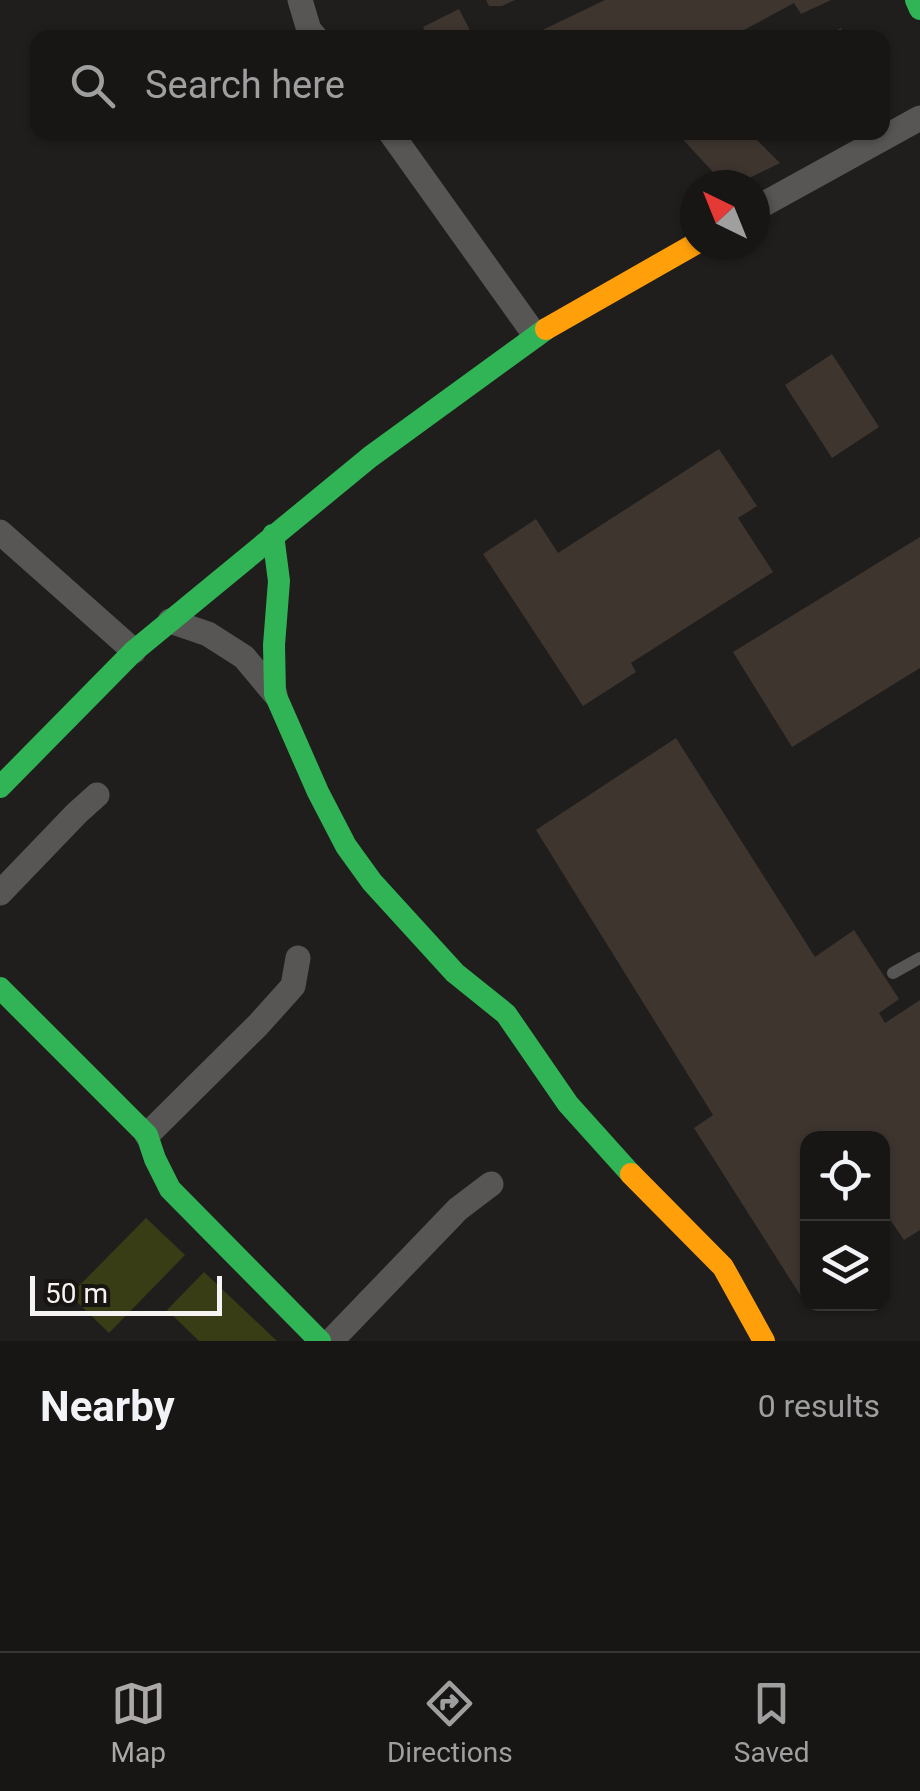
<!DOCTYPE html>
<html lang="en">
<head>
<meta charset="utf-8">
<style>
	body { margin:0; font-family:Roboto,sans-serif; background:#211f1e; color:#f1f3f6 }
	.controls { position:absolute; right:30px; bottom:30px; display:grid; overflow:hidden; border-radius:20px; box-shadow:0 2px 8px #0004 }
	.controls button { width:90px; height:90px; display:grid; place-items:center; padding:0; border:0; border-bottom:2px solid #363534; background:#181615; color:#f1f3f6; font:50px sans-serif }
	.compass { position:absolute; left:680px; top:170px; width:90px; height:90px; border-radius:50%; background:#181615; box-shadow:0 2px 8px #0004; rotate:317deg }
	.scale { position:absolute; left:30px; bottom:25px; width:192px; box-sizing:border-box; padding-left:10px; border:5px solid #f6f3f2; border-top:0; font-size:28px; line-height:35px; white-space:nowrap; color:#f6f3f2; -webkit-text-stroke:8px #171412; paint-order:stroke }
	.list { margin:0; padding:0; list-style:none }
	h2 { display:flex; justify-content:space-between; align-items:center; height:130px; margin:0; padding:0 40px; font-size:42px }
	h2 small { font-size:32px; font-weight:400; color:#9f9fa0 }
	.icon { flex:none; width:55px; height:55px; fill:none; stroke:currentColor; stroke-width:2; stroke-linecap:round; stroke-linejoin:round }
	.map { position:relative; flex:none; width:920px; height:1341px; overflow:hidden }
	.search { position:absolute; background:#181615; box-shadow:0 2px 8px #0004; left:30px; right:30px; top:30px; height:110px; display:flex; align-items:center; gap:25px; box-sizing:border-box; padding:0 35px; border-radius:20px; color:#9f9fa0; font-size:38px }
	.sheet { height:310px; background:#181615 }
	nav { display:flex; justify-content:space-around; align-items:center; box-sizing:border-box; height:140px; border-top:2px solid #363534; background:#181615; font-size:28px; color:#9f9fa0 }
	nav a { display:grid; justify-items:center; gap:5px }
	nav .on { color:#aba8a7 }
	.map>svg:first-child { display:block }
</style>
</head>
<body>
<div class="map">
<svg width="920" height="1341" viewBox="0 0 920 1341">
	<rect width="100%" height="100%" fill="#201e1c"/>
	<path fill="#383d16" d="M146,1218l39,37 -76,78 -39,-38z
		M204,1272l73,69h-78l-32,-31z"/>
	<path fill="#3e352f" d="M486,0h29l-13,6h-13z
		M605,0h226l-30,14 -7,-11 -65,35h-203z
		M459,9l15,29h-46l-5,-11z
		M841,28l4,10h-22z
		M676,132h88l-7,8 23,23 -45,22h-10z
		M832,354l47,73 -47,31 -47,-73z
		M719,449l38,57 -19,12 35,54 -142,91 5,9 -53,34 -100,-152 53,-35 22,34z
		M920,537v131l-128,79 -59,-95z
		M676,738l139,219 39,-27 45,69 -20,14 6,10 35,-23v230l-16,10 -22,-32v-70h-74v161l-4,2 -110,-173 19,-13 -177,-285z"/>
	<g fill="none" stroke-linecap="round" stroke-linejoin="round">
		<path stroke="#575655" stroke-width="12" d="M893,973l27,-15"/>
		<path stroke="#575655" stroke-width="25" d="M300,0l9,30 7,8
			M390,132l145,203
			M755,209l165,-91
			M0,532l134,119
			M170,621l38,13 36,23 31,37
			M0,893l77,-80 20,-18
			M147,1135l111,-110 35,-39 5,-28
			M331,1341l127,-132 33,-25"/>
		<path stroke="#30b455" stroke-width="22" d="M916,0l4,9
			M273,535l6,46 -5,64 1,49 43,98 28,54 26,36 83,91 51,41 62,90 63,70
			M0,787l134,-136 236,-194 176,-128
			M0,988l147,147 8,24 15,30 150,152"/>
		<path stroke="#ff9f0a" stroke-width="22" d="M546,329l149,-85
			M631,1174l92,93 41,74"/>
	</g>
</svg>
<div class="controls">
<button><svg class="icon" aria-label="locate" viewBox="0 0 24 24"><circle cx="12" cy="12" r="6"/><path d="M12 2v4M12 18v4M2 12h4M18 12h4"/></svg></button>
<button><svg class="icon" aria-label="layers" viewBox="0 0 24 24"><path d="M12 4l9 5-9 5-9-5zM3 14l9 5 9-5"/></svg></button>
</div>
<svg class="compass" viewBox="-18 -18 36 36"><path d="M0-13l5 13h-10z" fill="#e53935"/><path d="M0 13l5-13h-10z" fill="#9f9fa0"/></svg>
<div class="scale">50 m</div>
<div class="search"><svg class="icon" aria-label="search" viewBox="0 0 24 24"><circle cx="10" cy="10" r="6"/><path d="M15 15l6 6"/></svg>Search here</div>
</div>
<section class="sheet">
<h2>Nearby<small>0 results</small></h2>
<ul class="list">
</ul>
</section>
<nav>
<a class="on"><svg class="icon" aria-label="map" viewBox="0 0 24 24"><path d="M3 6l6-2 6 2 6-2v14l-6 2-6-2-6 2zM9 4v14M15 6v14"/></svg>Map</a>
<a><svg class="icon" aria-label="directions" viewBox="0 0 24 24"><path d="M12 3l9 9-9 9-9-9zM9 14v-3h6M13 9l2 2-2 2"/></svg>Directions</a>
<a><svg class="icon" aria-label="saved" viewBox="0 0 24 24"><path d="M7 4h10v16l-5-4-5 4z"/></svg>Saved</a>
</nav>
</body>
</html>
